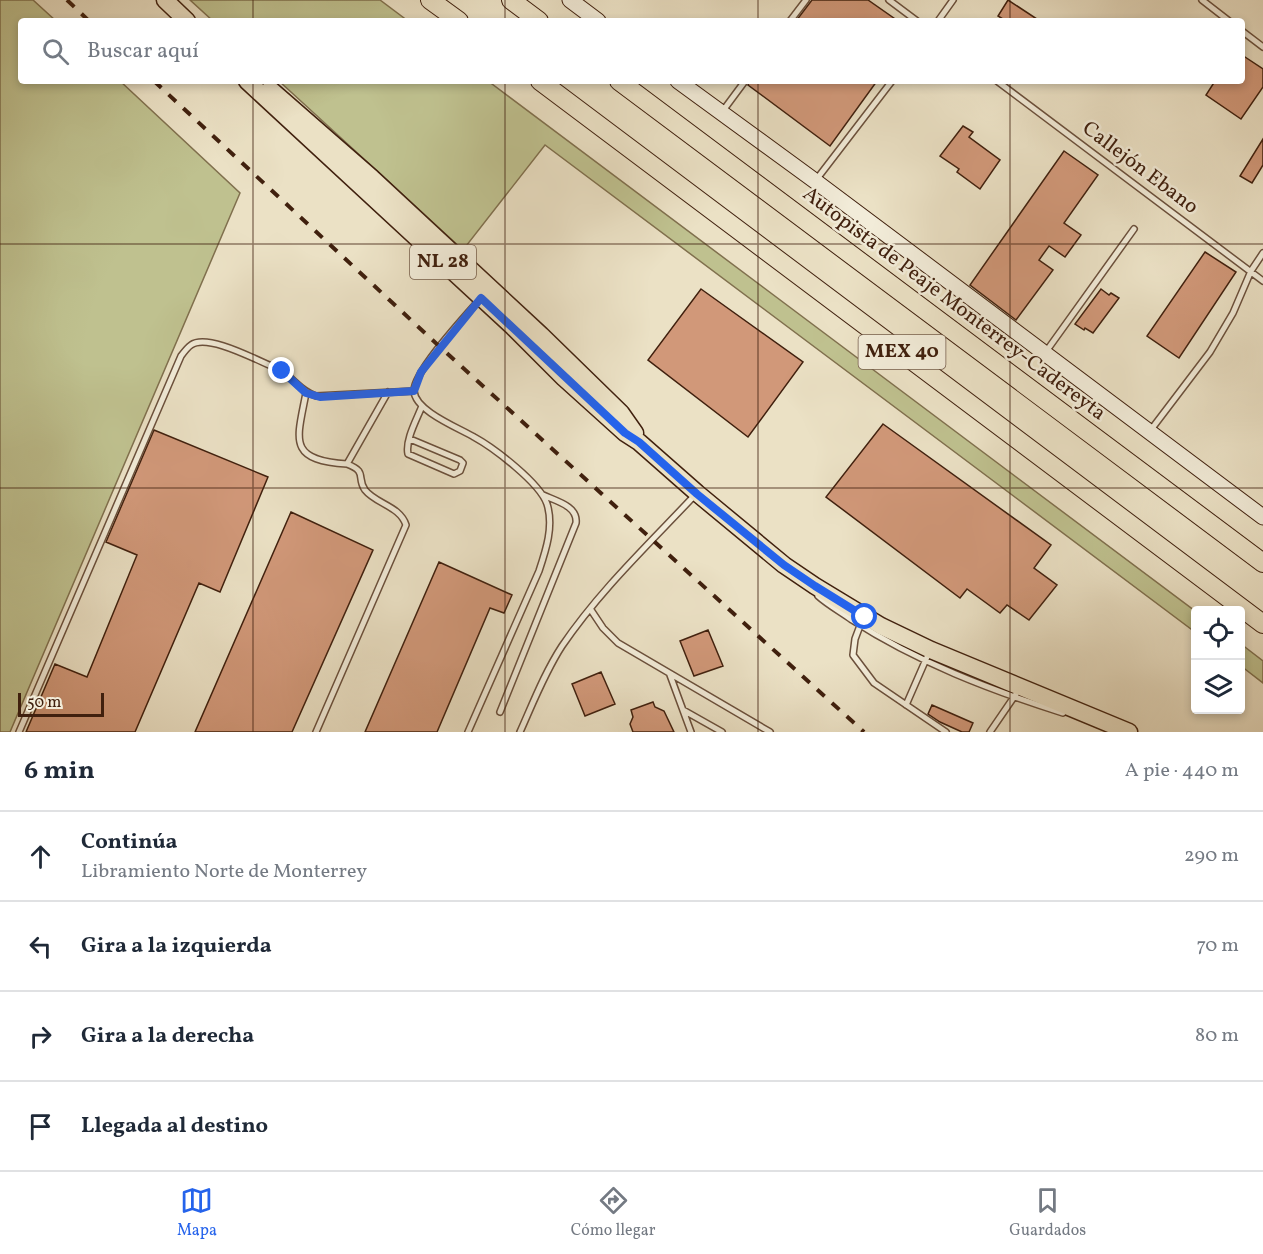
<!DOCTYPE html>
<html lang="es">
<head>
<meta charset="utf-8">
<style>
	body { margin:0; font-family:Vollkorn,serif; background:#f2f2f3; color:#1f2937 }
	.controls { position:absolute; right:18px; bottom:18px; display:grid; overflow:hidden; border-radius:6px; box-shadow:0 3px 9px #0003 }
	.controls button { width:54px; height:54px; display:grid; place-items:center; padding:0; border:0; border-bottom:2px solid #e0e1e3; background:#fff; color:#1f2937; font:30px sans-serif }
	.scale { position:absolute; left:18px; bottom:15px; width:86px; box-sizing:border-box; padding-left:6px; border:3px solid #40200e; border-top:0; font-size:16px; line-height:21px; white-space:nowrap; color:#40200e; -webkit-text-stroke:4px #f2ecd9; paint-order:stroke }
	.stop { position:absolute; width:18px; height:18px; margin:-14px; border:4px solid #2563eb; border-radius:50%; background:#fff }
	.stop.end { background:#2563eb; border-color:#fff; box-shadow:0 2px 6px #0008 }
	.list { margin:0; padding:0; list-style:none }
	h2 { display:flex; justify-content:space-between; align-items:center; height:78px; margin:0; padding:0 24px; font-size:26px }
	h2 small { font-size:20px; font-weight:400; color:#747a83 }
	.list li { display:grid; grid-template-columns:39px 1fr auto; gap:18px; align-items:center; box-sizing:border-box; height:90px; padding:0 24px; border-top:2px solid #e0e1e3 }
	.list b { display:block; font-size:22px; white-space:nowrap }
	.list p { margin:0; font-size:20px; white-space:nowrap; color:#747a83 }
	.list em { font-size:20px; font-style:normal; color:#747a83 }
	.icon { flex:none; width:33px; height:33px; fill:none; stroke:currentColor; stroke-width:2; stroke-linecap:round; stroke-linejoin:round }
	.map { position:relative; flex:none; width:1263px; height:732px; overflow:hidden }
	.search { position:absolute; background:#fff; box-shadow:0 3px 9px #0003; left:18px; right:18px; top:18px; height:66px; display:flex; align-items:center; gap:15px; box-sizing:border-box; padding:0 21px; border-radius:6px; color:#747a83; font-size:22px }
	.sheet { height:438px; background:#fff }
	nav { display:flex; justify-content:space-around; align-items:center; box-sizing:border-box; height:84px; border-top:2px solid #e0e1e3; background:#fff; font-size:16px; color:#747a83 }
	nav a { display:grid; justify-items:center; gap:3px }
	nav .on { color:#2563eb }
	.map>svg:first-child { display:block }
</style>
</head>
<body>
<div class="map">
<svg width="1263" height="732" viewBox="0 0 1263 732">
	<rect width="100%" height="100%" fill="#ebe1c5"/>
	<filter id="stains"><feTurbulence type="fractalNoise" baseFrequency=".00333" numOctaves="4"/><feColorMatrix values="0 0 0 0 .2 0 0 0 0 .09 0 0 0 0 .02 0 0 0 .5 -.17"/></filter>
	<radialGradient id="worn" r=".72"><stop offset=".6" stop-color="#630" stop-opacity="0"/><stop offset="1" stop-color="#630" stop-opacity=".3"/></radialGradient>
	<path fill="#bfc18f" stroke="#80704e" stroke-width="1.5" d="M0,0h33l23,21h-35v60h99l120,112 -230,539h-10z
		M190,0h190l28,21h-195z
		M279,81h209l707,530v21l-650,-487 -82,105z
		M1241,644l22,17v22l-22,-17z"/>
	<path fill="#d19879" stroke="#40200e" stroke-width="1.5" d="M812,0h56l30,21h-102z
		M1008,0l32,21h-34l-8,-5z
		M1242,55l21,14v18l-22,32 -35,-24 9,-14h27z
		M750,81h127l-47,65 -82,-61z
		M963,126l10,6 -4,5 31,23 -20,29 -23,-17 2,-3 -19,-13z
		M1263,139v26l-11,18 -12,-7z
		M1064,151l34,24 -34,48 17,12 -16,22 -16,-11 -10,14 14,10 -37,50 -46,-35z
		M1205,252l31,20 -57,86 -32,-22z
		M701,289l102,73 -55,75 -100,-77z
		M1101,289l8,6 2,-2 8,5 -26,35 -8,-5 -1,2 -9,-6z
		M883,424l168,121 -17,23 23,17 -28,35 -22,-15 -7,8 -33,-24 -7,9 -134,-101z
		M154,430l114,47 -48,115 -21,-9 -64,149h-109l29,-68 32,13 50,-122 -31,-13z
		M291,512l82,38 -81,182h-97z
		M439,562l73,33 -8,18 -14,-5 -53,124h-72z
		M708,630l15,36 -29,10 -14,-35z
		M601,672l14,32 -30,12 -13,-32z
		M653,702l2,5 9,4 10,21h-41l-3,-8 3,-7 -2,-7z
		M932,705l41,18 -4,9h-7l-22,-10 -12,-8z"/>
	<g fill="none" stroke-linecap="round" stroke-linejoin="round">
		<g stroke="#6b503c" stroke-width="8">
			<path id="lane" d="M889,0l28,21
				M1202,0l27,21
				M790,21l16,-21
				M938,21l15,-21
				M1242,31l21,16
				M997,81l266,200
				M722,112l23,-31
				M816,180l76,-99
				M1045,353l89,-124
				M306,393c-9,47 -19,67 41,71l41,-72
				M1150,431l60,-79 23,-39 18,-42 12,-18
				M410,439l50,21 3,3 -3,8 -6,3 -46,-20c-3,-14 9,-35 14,-48
				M818,596c10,9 23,16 34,24 65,42 138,70 211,93
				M591,610l12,18 15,15 152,89
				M861,623l-6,16 -2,16 21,28 72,49
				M670,675l21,57
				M906,705l21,-48
				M683,710l39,22
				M500,712l76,-189c2,-17 -20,-22 -33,-28
				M19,732l162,-376c3,-4 7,-9 10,-11 17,-12 67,16 85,23 16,7 23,23 40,28l98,-5
				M316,732l90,-207c-6,-19 -30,-21 -41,-35 -9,-13 3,-18 -18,-26
				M468,732l71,-161c7,-21 15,-45 8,-67 -7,-21 -53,-56 -73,-67 -15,-9 -59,-26 -60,-46 -1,-19 52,-76 66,-92
				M520,732c13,-29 25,-60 42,-86 38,-56 88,-103 133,-151
				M990,732l26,-38"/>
		</g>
		<g stroke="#40200e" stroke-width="17">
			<path id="secondary" d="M570,0l28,21
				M678,81l137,100 448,336"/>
		</g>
		<g stroke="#40200e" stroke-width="19">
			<path id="primary" d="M165,0l22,21
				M247,81l266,246 51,51 61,55 14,9 58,51 87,72 31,21 66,40 50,24 198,82
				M270,89l102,89 169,157 80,78 14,20"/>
		</g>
		<g stroke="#40200e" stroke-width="20">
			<path id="highway" d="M430,0l29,21
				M511,0l28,21
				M540,81l723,543
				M619,81l644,482"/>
		</g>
		<use href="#lane" stroke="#f2ecd9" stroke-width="5"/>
		<use href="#secondary" stroke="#f2ecd9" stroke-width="15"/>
		<use href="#primary" stroke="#ebe1c5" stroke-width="16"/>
		<use href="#highway" stroke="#ebe1c5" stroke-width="18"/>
		<path stroke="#40200e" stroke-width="4" stroke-dasharray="10 10" stroke-linecap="butt" d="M67,0l22,21
			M154,81l286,266 424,385"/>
	</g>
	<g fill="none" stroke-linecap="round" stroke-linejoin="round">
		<path stroke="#2563eb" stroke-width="8" d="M282,371l24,22 14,4 94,-6 7,-19 60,-74 144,135 14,9 58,52 87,71 31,21 50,31"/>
	</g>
	<path fill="none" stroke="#40200e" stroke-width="1.5" stroke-opacity="0.55" d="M253,0v21M505,0v21M758,0v21M1010,0v21M253,81v651M505,81v651M758,81v651M1010,81v651M0,244h1263M0,488h1263"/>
	<g text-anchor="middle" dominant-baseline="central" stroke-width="5" stroke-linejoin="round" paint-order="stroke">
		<g fill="#f2ecd9" stroke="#755d4b" stroke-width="1.5">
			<rect x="410" y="245" width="66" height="34" rx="4.5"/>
			<rect x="858.5" y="335" width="87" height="34" rx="4.5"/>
		</g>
		<g font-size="20" font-weight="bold" fill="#40200e">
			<text x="443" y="262">NL 28</text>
			<text x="902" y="352">MEX 40</text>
		</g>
		<g font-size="21" fill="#40200e" stroke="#f2ecd9">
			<text transform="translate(1140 168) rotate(37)">Callejón Ebano</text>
			<text transform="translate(954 304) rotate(37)">Autopista de Peaje Monterrey-Cadereyta</text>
		</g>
	</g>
	<rect width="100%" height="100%" filter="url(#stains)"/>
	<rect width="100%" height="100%" fill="url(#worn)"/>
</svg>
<div class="controls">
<button><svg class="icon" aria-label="locate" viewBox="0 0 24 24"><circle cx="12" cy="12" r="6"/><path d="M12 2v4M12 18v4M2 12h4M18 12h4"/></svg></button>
<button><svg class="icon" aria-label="layers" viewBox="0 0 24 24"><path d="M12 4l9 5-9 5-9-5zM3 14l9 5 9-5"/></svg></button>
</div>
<div class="scale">50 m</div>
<div class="stop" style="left:865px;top:617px"></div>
<div class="stop end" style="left:282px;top:371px"></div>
<div class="search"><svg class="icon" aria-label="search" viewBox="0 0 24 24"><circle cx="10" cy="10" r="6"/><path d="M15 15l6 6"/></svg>Buscar aquí</div>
</div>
<section class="sheet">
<h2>6 min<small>A pie · 440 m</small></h2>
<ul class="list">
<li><svg class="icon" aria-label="ahead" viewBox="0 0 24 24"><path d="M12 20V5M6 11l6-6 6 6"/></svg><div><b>Continúa</b><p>Libramiento Norte de Monterrey</p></div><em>290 m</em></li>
<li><svg class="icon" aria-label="left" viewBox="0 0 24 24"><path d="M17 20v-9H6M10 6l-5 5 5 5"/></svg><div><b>Gira a la izquierda</b></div><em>70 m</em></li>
<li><svg class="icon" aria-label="right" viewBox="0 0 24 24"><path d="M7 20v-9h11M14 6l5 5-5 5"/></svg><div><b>Gira a la derecha</b></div><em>80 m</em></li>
<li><svg class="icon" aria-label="arrive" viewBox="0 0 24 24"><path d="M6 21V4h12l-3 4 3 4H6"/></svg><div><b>Llegada al destino</b></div></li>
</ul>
</section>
<nav>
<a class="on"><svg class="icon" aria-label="map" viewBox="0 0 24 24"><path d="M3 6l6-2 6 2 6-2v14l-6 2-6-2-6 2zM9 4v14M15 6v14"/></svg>Mapa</a>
<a><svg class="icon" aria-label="directions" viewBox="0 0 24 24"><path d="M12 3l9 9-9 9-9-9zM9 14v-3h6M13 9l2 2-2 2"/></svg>Cómo llegar</a>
<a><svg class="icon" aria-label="saved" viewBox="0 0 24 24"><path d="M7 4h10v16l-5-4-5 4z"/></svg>Guardados</a>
</nav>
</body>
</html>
